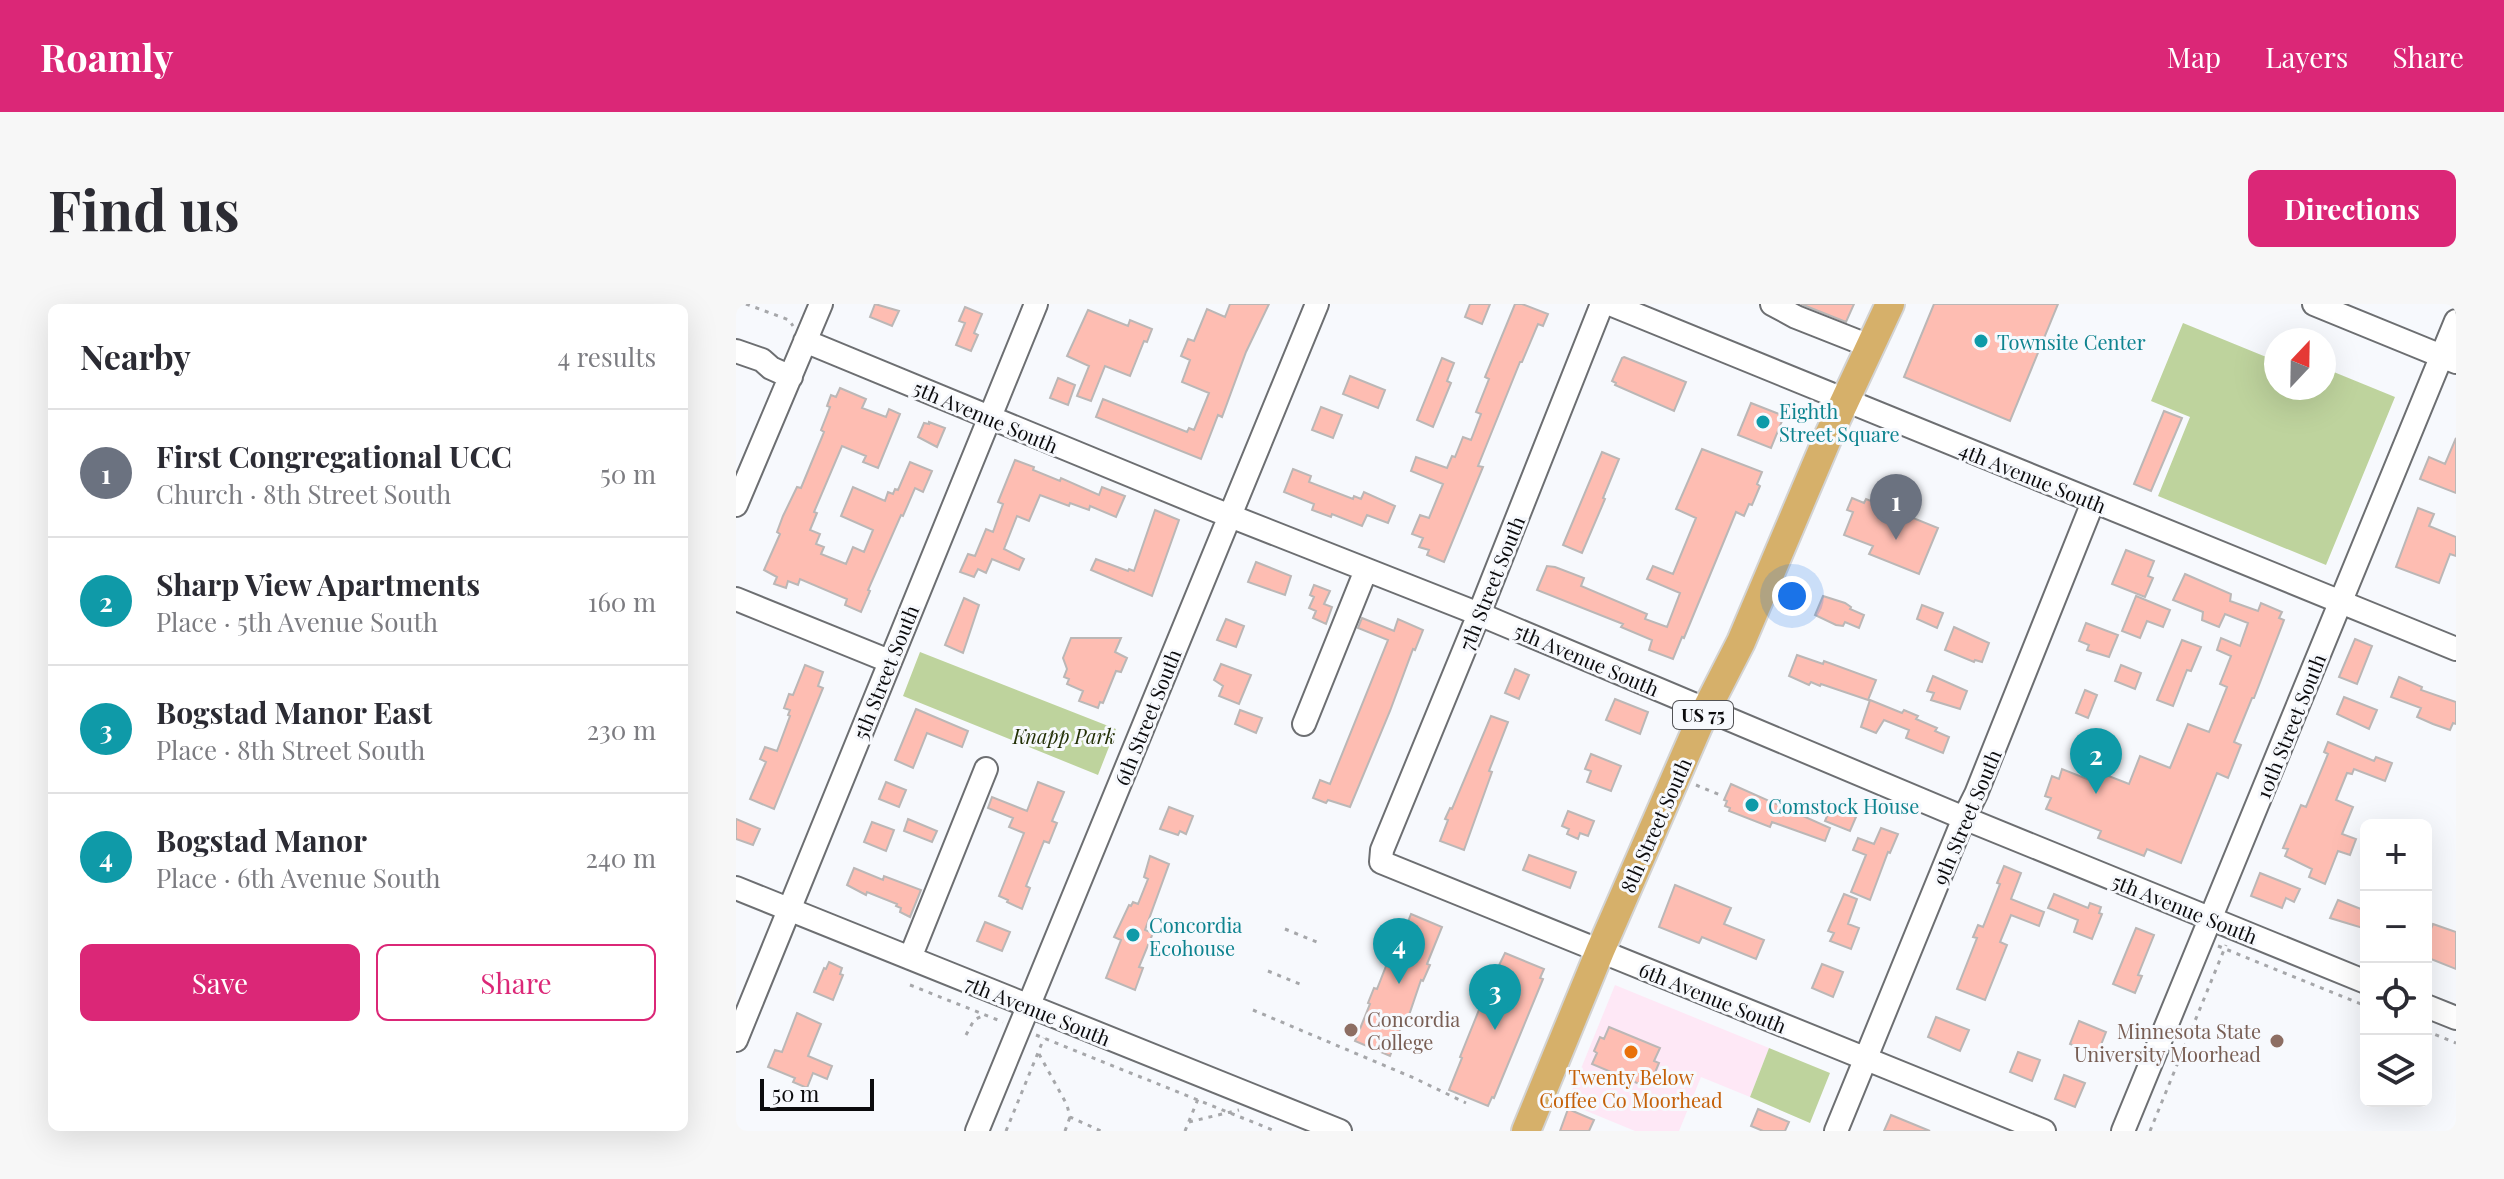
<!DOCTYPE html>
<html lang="en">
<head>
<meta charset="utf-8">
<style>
	body { margin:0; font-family:"Playfair Display",serif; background:#f7f7f7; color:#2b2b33 }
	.controls { position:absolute; right:24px; bottom:24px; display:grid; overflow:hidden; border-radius:12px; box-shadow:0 8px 32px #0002 }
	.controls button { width:72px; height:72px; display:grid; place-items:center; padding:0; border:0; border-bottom:2px solid #e1e1e2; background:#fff; color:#2b2b33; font:40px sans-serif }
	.compass { position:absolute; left:1528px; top:24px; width:72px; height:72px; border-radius:50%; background:#fff; box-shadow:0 8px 32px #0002; rotate:22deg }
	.scale { position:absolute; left:24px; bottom:20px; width:114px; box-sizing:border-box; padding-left:8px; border:4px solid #0b0b0d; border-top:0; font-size:22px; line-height:28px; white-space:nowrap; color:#0b0b0d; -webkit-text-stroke:6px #f7f9fd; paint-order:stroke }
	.you { position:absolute; left:1056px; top:292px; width:28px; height:28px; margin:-20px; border:6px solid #fff; border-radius:50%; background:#1a73e8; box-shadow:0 0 0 12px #1a73e833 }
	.badge { display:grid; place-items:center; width:52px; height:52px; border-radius:50%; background:#db2777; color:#fff; font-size:26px; font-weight:700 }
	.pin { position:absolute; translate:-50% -66px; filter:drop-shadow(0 2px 4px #0008) }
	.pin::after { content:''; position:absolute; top:42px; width:28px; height:24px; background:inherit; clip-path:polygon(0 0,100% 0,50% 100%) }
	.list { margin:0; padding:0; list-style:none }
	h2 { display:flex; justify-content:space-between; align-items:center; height:104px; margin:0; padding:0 32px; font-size:34px }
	h2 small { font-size:26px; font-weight:400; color:#7c7c81 }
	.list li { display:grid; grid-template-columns:52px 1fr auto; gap:24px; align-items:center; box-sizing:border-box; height:128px; padding:0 32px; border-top:2px solid #e1e1e2 }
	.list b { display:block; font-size:30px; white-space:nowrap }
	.list p { margin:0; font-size:26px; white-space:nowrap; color:#7c7c81 }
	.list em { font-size:26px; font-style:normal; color:#7c7c81 }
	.actions { display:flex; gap:16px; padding:24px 32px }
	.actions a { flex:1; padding:18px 0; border:2px solid #db2777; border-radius:12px; text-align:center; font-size:28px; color:#db2777 }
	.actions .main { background:#db2777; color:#fff }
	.icon { flex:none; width:44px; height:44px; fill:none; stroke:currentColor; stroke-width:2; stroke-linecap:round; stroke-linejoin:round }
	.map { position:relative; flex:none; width:1720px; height:827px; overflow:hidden; border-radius:12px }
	header { display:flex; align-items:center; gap:48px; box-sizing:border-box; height:112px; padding:0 40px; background:#db2777; color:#fff }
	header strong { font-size:38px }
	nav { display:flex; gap:44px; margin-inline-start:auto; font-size:28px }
	.intro { display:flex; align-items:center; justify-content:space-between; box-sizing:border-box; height:192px; padding:0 48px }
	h1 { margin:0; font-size:56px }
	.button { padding:20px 36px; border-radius:12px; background:#db2777; color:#fff; font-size:28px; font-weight:700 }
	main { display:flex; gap:48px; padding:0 48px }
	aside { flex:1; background:#fff; border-radius:12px; box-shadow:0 8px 32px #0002 }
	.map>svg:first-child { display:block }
</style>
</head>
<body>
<header>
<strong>Roamly</strong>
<nav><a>Map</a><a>Layers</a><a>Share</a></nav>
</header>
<div class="intro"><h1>Find us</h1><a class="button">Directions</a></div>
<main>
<aside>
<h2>Nearby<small>4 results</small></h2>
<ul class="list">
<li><span class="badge" style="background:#6b7280">1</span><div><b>First Congregational UCC</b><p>Church · 8th Street South</p></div><em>50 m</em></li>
<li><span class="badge" style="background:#0f9aa8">2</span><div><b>Sharp View Apartments</b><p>Place · 5th Avenue South</p></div><em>160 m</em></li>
<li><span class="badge" style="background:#0f9aa8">3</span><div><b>Bogstad Manor East</b><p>Place · 8th Street South</p></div><em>230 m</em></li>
<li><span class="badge" style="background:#0f9aa8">4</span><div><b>Bogstad Manor</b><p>Place · 6th Avenue South</p></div><em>240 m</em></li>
</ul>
<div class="actions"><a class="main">Save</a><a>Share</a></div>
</aside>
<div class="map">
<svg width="1720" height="827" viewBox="0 0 1720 827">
	<rect width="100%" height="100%" fill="#f7f9fd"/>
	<path fill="#fee8f6" d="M879,681l154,63 -19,49 -49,-20 -22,54h-44l-68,-28z"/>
	<path fill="#bed39d" d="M1447,19l93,38v27h48v-20l71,29 -69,168 -168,-69 32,-79 -39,-16z
		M184,348l196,77 -18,46 -195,-79z
		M1033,744l61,25 -20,50 -60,-26z"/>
	<path fill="#febdb2" stroke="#bbb7b6" stroke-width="2" d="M139,0l24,7 -7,15 -22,-9z
		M494,0h39l-23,48 -24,65 -4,-2 -17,44 -105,-42 7,-18 84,33 2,-4 5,2 15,-37 -27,-11 8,-22 -9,-4 7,-17 6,2 13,-32 18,8z
		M734,0h20l-8,20 -17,-7z
		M779,0h7l26,10 -5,12 -5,-2 -16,38h-2l-42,104 5,1 -39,95 -17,-7 2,-5 -10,-3 4,-9 -11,-4 8,-19 9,3 14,-34 -32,-13 5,-14 31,11 5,-12 3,1 8,-20 8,3 10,-26 -5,-2 13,-33 -4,-2z
		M1065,0h53l-8,18z
		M1198,0h124l-48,117 -106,-44z
		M229,3l17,7 -8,19 4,2 -7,16 -15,-6 9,-22 -6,-2z
		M352,6l40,16 2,-6 22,9 -5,13 -3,-1 -14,35 -25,-10 -14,35 -14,-5 12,-30 -22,-10z
		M888,53l62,25 -12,29 -59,-26 1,-2 -4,-2 10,-23z
		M706,54l12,5 -7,18 4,2 -18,44 -16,-7z
		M614,72l35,14 -7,18 -35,-14z
		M322,74l17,7 -7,20 -18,-7z
		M104,84l26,11 -4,9 24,9 3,-8 11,5 -22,54 -15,-6 3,-6 -24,-10 -28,66 3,1 -7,17 10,4 -4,10 8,3 -3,7 25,10 7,-17 11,5 9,-22 -32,-14 12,-29 32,14 3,-9 5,2 2,-5 3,1 12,-28 22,9 -9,21 -8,-4 -12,28 -2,-1 -33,75 2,1 -9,21 -16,-7 2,-6 -47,-20 -2,6 -10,-4 -2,7 -12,-4 3,-7 -13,-7 16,-36 -3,-2 6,-16 14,-29 4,1 21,-51 2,-5 -3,-2 9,-23 -3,-1 4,-11 5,2z
		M1015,99l33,13 -13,32 -33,-13z
		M585,103l21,8 -9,23 -21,-8z
		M1428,107l18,7 -31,73 -17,-7z
		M193,118l16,6 -8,19 -19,-10 6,-14 5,1z
		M1720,134v55l-36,-14 9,-22 16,7z
		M966,145l60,23 -5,12 3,2 -8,19 -3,-1 -5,12 -8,-4 -52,126 -2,-1 -9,22 -24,-9 3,-10 -31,-13 2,-3 -86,-34 10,-24 8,1 29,11 -3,8 66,28 -2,5 22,8 13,-34 -33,-14 6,-13 20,8 23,-56 -20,-9z
		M866,148l17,7 -16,39 2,1 -23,54 -19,-8z
		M279,156l19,7 -1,3 27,11 1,-3 38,17 3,-8 23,9 -9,21 -26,-11 -1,4 -19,-7 -1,3 -29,-11 -11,26 -12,-5 -13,33 20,10 -5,11 -27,-11 -6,14 -8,-4 -4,8 -14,-5 8,-18 7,2 11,-27 7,3 10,-28 -5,-2z
		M557,165l18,7 -2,6 44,17 1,-3 7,3 3,-7 31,14 -7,17 -21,-8 -5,11 -30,-12 -1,3 -19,-7 2,-6 -30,-12z
		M1116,194l12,5 2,-4 72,29 -19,46 -50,-20 4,-8 -29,-11 9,-23 -6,-2z
		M1682,204l16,6 -5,12 27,11v19l-6,-2 -11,29 -43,-16z
		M419,206l24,10 -27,76 -61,-26 5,-11 32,12 1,-2 5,2z
		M1390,246l28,11 -6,15 5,2 -8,19 -33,-13z
		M520,258l35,14 -6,19 -37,-13z
		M1449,270l46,20 -1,7 28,10 3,-8 21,9 -3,6 5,2 -30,78h-2l-18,44 7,3 -13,33 -11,-5 -36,90 -34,-14 -3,7 -46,-18 3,-7 -55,-22 5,-11 -6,-2 7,-20 7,3 3,-10 35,14 4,-10 28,11 11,-28 30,12 18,-44 21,8 18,-45 -7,-3 11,-28 -14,-6 4,-12 19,8 8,-23 -23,-9 -6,13 -17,-7 1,-8 -30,-12z
		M578,281l16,6 -6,13 8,3 -6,17 -13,-6 3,-7 -7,-3 5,-11 -4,-2z
		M1087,292l22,7 6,4 -1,2 14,6 -5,13 -14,-6 -2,4 -7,-1 -21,-10z
		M1400,292l34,14 -7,17 -16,-6 -7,17 -18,-7z
		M228,294l15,7 -16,48 -18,-8z
		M1186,301l21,8 -6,15 -20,-9z
		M626,314l32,13 4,-12 25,11 -8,20 -2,-1 -23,62 -40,96 -22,-7 -2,3 -13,-5 7,-18 10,4 58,-144 -30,-12z
		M490,315l18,7 -8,21 -19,-7z
		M1350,319l32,12 -9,22 -22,-7 2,-5 -10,-4z
		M1218,323l35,16 -7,19 -7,-2 -1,2 -29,-12z
		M335,334h50l-6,14 12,6 -6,14 -5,-1 -13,32 -3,-1 -2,6 -19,-7 4,-10 -16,-7 2,-5 -5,-2 3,-8 -4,-11z
		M1619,335l17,7 -15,38 -18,-7z
		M1446,336l19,7 -10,24 -4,-1 -14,36 -16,-6z
		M1061,351l26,9 1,-3 52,19 -8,20 -47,-16 -1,2 -9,-4 -2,3 -20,-9z
		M485,360l30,11 -12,29 -20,-8 4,-10 -9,-6z
		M69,361l18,7 -5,14 5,2 -49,121 -24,-10 16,-37 -6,-3 5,-12 12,4 13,-35 -2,-1 2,-5 -6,-2 5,-14 4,1z
		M1385,361l20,8 -6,16 -20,-8z
		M779,365l14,6 -10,24 -14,-6z
		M1197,372l34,15 -7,18 -29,-9 3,-7 -7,-2z
		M1663,373l23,10 -1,3 35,12v22l-3,-1 -3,7 -17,-6 -16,-7 4,-9 -30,-11z
		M1349,386l12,5 -9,23 -12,-5z
		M1608,393l33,13 -8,19 -32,-15z
		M879,395l33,13 -8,22 -34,-14z
		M1134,396l32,13 2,-3 14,6 -2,3 21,9 -2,3 14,6 -6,16 -37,-15 3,-8 -25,-10 -8,13 -15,-6z
		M180,405l52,22 -6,16 -35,-14 -14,35 -18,-8z
		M504,406l22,8 -6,15 -21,-9z
		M755,412l17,6 -19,49 3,1 -28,78 -24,-9 8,-21 -3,-1 5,-11 2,1z
		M1592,438l46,19 2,-4 16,6 -7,18 -31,-12 -2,5 -5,-1 -11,27 17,7 -11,27 14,5 -6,16 -12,-4 -13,33 -16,-7 3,-8 -27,-13 3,-7 -5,-1 18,-43 5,2 22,-53 -4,-2z
		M855,450l30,12 -10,25 -24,-9 4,-11 -6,-2z
		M150,478l20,8 -7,17 -20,-8z
		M302,478l26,10 -12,29 5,2 -8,20 -5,-2 -18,45 4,2 -8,21 -15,-7 1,-2 -9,-4 25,-63 -15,-6 4,-9 -25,-10 4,-11 35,14z
		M995,480l99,44 -5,13 -53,-19 -2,5 -41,-16 1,-3 -5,-2 2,-5 -3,-1z
		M433,503l24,9 -7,18 -6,-3 -2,4 -18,-6z
		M1095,503l25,10 -6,14 -25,-10z
		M832,507l26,10 -6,15 -8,-3 -2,6 -11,-5 2,-5 -7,-3z
		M0,515l24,10 -7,16 -17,-6z
		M172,515l29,12 -5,11 -28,-11z
		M136,518l22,8 -8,21 -22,-9z
		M1145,524l17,6 -8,19 -2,-1 -18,48 -19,-8 15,-37 -13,-5 5,-12 16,6z
		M793,551l47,17 -6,16 -47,-18z
		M414,552l19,8 -24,66 8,3 -14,34 4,1 -8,22 -29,-12 15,-38 -7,-3 15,-32 2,1 2,-4 5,2 10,-25 -4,-2z
		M1268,562l17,7 -10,26 33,13 -5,14 -28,-11 -11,27 7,3 -22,55 -28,-11 20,-51 -4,-1 5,-12 5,2 17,-43 -3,-1z
		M118,564l29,12 1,-4 37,14 -11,27 -10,-5 1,-4 -5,-2 1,-2 -30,-12 -1,3 -19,-10z
		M1524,569l40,16 -6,13 -8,-4 -4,10 -31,-12z
		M939,581l56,23 -7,16 40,16 -8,19 -54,-22 -3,6 -40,-16z
		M1108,590l13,5 -9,25 11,4 -8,21 -21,-8 4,-8 -6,-2z
		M1318,590l34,14 2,-5 11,4 -2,6 3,1 -10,25 -18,-7 4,-12 -30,-12z
		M1602,596l28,11v18l-36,-11z
		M675,610l31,13 -15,37 3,1 -7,16 -2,-1 -15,44 -3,-1 -13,33 -35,-15 15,-37 -2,-1 6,-15 3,1 11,-28 -2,-1 6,-15 2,1 6,-15 4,1z
		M249,618l25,10 -8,19 -25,-10z
		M1697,620l23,8v37l-30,-12v-17z
		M1400,624l18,7 -16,40 4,1 -7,17 -22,-9z
		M769,649l39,16 -4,9 3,1 -49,119 -2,-1 -4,9 -39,-16 13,-32 -2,-1 27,-67z
		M93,658l13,6 -2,6 3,1 -10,25 -19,-8 10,-24 2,1z
		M1086,660l21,8 -10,25 -21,-9z
		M61,709l24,11 -13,32 24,10 -5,13 -14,-6 -6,15 -14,-6 2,-4 -27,-11 7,-17 7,2z
		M1200,713l33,13 -9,21 -32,-14z
		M1343,717l27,11 -9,23 -27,-11z
		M873,723l51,21 -6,13 5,2 -5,12 -5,-2 -5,13 -52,-22 5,-11 -3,-2 6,-14 4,2z
		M1282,748l22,8 -8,21 -22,-9z
		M1328,771l21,8 -10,24 -20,-8z
		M832,805l26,11 -5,11h-29z
		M1022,805l31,13 -4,9h-22l-12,-5z
		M1155,811l39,16h-46z"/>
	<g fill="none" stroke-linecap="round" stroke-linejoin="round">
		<g stroke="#6d6f72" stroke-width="26">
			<path id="minor" d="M866,0l-123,310 -97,236 -1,12 663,269
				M874,0l846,345
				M1036,0l24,13 76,30
				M1578,0l142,58
				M69,37l405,167 269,106 485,204 402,164
				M0,47l26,9 9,8 20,9
				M0,201l85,-201
				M0,295l153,62
				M568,420l62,-154
				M0,584l604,243
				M174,654l76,-189
				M1690,702l30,12
				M0,736l300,-736
				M241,827l340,-827
				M1100,827l128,-313 12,-24 117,-292
				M1387,827l333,-810"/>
		</g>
		<g stroke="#d3d3d3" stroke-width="32">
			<path id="major" d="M790,827l74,-180 99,-227 42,-82 87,-205 62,-133"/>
		</g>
		<path stroke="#a6a7aa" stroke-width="3" stroke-dasharray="4 6" stroke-linecap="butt" d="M10,0l43,16 4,6
			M960,481l24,10
			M549,625l32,13
			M1482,642l148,60
			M532,667l32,13
			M174,681l93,37
			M517,706l161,68 52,25
			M1690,727l30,12
			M230,731l8,-15 10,-5
			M300,731l239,96
			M303,750l28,51 3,12 31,14
			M453,818l50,-12
			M270,827l38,-93
			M329,827l5,-14
			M449,827l13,-32
			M1414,827l76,-186"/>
		<use href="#minor" stroke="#fff" stroke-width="22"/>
		<use href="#major" stroke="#d6b06a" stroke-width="28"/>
	</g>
	<g fill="#0f9aa8" stroke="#f7f9fd" stroke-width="3">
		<circle cx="1245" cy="37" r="8"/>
		<circle cx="1027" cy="118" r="8"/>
		<circle cx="1016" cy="501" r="8"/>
		<circle cx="397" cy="631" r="8"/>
	</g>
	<g fill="#8d6e63" stroke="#f7f9fd" stroke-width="3">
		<circle cx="615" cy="726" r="8"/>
		<circle cx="1541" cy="737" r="8"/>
	</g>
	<circle fill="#e8710a" stroke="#f7f9fd" stroke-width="3" cx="895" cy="748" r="8"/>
	<g text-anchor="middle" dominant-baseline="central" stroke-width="6" stroke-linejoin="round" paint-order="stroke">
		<rect fill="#f7f9fd" stroke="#525255" stroke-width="2" x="937" y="397" width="60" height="28" rx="6"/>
		<g font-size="18" font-weight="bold" fill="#0b0b0d">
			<text x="967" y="411">US 75</text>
		</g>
		<g font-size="20" fill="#0d838f" stroke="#f7f9fd" text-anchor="start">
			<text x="1261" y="37">Townsite Center</text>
			<text x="1043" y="106">Eighth<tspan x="1043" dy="23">Street Square</tspan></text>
			<text x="1032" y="501">Comstock House</text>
			<text x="413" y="620">Concordia<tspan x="413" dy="23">Ecohouse</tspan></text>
		</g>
		<g font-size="20" fill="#0b0b0d" stroke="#f7f9fd">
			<text transform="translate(250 112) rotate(23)">5th Avenue South</text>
			<text transform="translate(1297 173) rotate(22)">4th Avenue South</text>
			<text transform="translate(755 279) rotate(-68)">7th Street South</text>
			<text transform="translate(851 355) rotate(23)">5th Avenue South</text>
			<text transform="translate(149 368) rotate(-68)">5th Street South</text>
			<text transform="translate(411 413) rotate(-68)">6th Street South</text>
			<text transform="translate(1554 422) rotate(-68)">10th Street South</text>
			<text transform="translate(1230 513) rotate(-67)">9th Street South</text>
			<text transform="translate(919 521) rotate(-66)">8th Street South</text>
			<text transform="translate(1449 604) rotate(22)">5th Avenue South</text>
			<text transform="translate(977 693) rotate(22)">6th Avenue South</text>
			<text transform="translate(302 706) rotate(22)">7th Avenue South</text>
		</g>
		<g font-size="20" font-style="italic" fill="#243107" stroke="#f7f9fd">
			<text x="328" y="431">Knapp Park</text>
		</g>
		<g font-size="20" fill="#785e54" stroke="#f7f9fd" text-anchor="start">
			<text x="631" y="714">Concordia<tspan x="631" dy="23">College</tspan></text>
			<text x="1525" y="726" text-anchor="end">Minnesota State<tspan x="1525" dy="23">University Moorhead</tspan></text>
		</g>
		<g font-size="20" fill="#c56008" stroke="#f7f9fd">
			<text x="895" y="772">Twenty Below<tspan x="895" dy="23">Coffee Co Moorhead</tspan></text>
		</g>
	</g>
</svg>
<div class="controls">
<button>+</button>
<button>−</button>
<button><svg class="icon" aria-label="locate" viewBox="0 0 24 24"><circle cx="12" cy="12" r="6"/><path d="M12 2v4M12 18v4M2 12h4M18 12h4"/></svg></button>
<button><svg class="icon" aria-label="layers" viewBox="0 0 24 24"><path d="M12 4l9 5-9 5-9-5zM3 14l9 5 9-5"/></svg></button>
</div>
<svg class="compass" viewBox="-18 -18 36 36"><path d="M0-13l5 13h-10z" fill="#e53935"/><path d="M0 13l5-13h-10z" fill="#7c7c81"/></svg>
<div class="scale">50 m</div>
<div class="you"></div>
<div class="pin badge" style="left:1160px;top:236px;background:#6b7280">1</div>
<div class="pin badge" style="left:1360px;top:490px;background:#0f9aa8">2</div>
<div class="pin badge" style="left:759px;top:726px;background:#0f9aa8">3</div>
<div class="pin badge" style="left:663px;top:680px;background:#0f9aa8">4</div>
</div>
</main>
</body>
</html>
